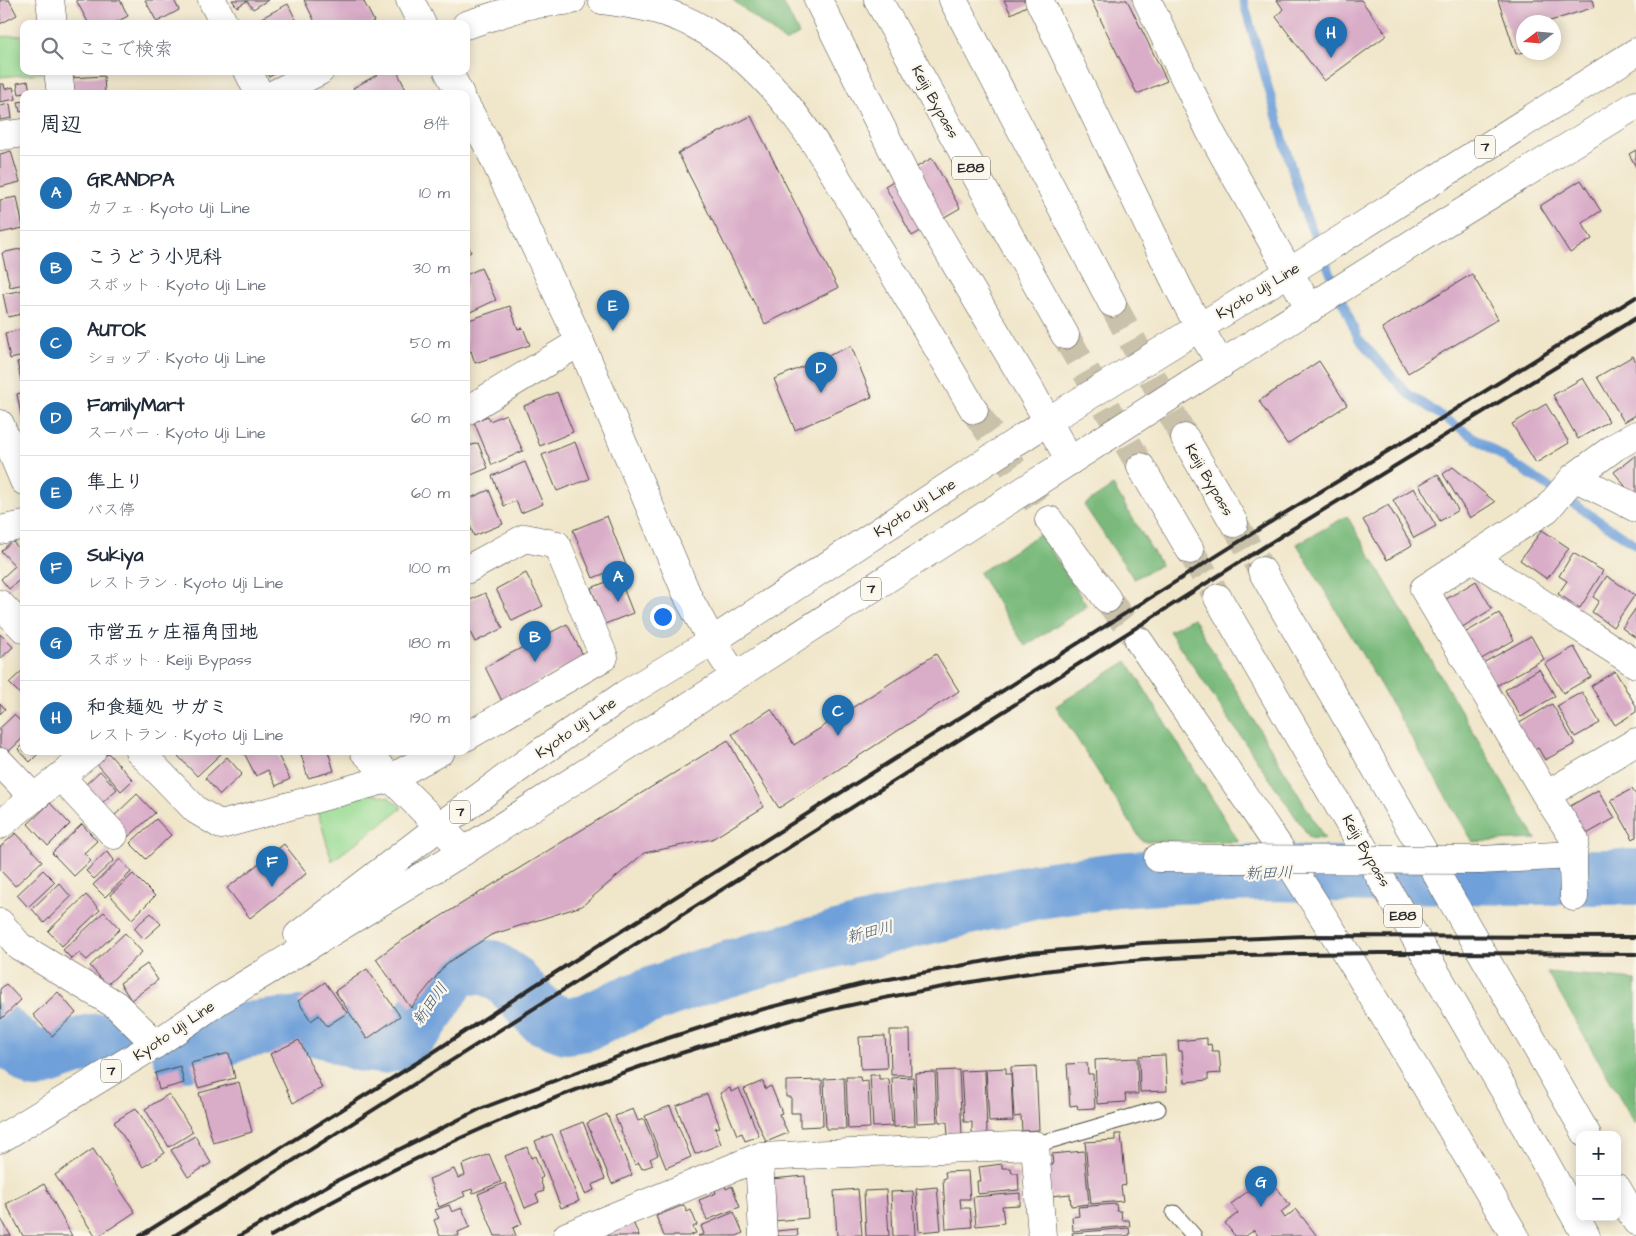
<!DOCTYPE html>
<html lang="ja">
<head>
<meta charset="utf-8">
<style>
	body { margin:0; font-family:"Architects Daughter","Klee One",sans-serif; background:#f2f2f3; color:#1f2937 }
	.controls { position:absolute; right:15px; bottom:15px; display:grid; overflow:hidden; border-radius:10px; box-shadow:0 2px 12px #0003 }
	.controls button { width:45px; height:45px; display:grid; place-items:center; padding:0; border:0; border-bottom:1px solid #e0e1e3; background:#fff; color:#1f2937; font:25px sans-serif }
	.compass { position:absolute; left:1516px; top:15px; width:45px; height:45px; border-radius:50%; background:#fff; box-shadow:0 2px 12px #0003; rotate:254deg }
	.you { position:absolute; left:662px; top:616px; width:18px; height:18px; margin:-12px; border:4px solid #fff; border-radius:50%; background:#1a73e8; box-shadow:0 0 0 8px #1a73e833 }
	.badge { display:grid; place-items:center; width:32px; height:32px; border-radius:50%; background:#1f6fb2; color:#fff; font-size:16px; font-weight:700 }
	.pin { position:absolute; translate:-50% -41px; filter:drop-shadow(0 1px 2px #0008) }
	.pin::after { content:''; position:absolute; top:26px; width:18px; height:15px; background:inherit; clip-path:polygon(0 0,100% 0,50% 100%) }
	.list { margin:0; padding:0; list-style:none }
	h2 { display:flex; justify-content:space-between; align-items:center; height:65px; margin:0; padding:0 20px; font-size:21px }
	h2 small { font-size:16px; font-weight:400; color:#747a83 }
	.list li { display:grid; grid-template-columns:32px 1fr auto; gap:15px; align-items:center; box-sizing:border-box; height:75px; padding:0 20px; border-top:1px solid #e0e1e3 }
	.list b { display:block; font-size:19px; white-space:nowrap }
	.list p { margin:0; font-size:16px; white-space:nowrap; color:#747a83 }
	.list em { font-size:16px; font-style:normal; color:#747a83 }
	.icon { flex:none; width:28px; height:28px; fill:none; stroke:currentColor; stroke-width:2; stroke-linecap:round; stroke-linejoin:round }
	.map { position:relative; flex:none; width:1636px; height:1236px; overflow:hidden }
	.search { position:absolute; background:#fff; box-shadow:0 2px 12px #0003; left:20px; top:20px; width:450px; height:55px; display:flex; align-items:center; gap:12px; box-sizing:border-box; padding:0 18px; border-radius:10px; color:#747a83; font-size:19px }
	.panel { position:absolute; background:#fff; box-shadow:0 2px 12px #0003; left:20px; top:90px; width:450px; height:665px; border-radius:10px }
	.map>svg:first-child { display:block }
</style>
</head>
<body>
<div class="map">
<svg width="1636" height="1236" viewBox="0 0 1636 1236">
	<rect width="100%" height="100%" fill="#fbf7ec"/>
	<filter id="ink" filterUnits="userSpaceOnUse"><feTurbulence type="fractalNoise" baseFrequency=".02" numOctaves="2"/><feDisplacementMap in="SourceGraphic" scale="10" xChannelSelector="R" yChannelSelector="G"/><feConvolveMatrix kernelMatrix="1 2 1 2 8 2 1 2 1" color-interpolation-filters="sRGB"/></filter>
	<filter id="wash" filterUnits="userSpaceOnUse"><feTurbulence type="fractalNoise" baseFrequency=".0096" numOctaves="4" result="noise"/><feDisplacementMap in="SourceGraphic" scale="20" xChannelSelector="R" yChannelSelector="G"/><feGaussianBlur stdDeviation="1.12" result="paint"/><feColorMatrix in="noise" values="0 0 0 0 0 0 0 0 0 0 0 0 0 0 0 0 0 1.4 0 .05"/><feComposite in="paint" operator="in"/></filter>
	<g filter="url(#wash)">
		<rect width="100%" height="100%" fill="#f0e6ca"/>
		<path fill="#97da92" stroke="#61825e" d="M24,35v36h19v2l-43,4v-40z
			M368,793l20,4 14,11 -70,53 -16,-55z"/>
		<path fill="#79ba7c" stroke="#527254" d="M733,0h49l17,34 -14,8z
			M1113,486l48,79 -27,14 -50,-74z
			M1347,516l189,323 -63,3 -176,-298z
			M1040,534l47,72 -62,40 -46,-73z
			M1193,618l132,221 -15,-1 -141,-207z
			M1127,661l112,181 -97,-1 -86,-135z
			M1547,972l89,8v145z"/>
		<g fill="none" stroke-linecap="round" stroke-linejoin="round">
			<path stroke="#6fa0d9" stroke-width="9" d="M1243,0l61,211 54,127 49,55 229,152"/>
			<path stroke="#6fa0d9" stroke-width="56" d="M0,1031l36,30 55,-19 26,-2
				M180,1053h6l59,-23 54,-6 31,8 32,12 20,2 12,-2 9,-5 16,-16 34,-52 15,-5 23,2 18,12 34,37 23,9 20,-3 36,-17 76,-28 69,-21 128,-33 142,-33 79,-11 60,-4 84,-3 261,4h115"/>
		</g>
		<g id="blocks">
			<path fill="#d9acc8" d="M0,0h9l8,15 -17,9z
				M76,0h44l8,16 -15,8h-24z
				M145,0h29l5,10 -22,12z
				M232,0h36l-15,9 -6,-8 -10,6z
				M304,0h59l11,21 -5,3h-53z
				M1004,0h34l-27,14z
				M1091,0h36l40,81 -30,13z
				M1277,0h84l26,35 -63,46 -48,-64 7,-8z
				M1498,0h95l2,7 -48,15h-23v30l-8,2z
				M288,4l10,20h-48z
				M266,71h13l-10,6z
				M384,71h13l11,23h-52l-3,-6z
				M104,76l1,18h-34l-1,-16z
				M28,81l2,11 -11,2 -2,-11z
				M0,84h4l1,5 8,-2 3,12 -16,3z
				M24,101v10l-4,1 -2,-10z
				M10,104l2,14 -12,2v-14z
				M751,116l87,172 -73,36 -87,-171z
				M1636,150v17l-7,-13z
				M11,151l9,31 -20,5v-33z
				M932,158l28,50 -48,28 -27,-50z
				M1581,180l20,31 -19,12 10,16 -22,14 -30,-47z
				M17,197l6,31 -23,5v-33z
				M466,241l5,11 -5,3z
				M24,248v36l-14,3 -8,-34z
				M481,268l15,32 -30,14v-39z
				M1472,274l26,45 -90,54 -26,-45z
				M24,290v31l-1,1 -2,-8 -13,3 -5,-23z
				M510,306l8,23 5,-1 7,17 -55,18 -4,-12 -5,2v-32z
				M24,329v27l-14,3 -5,-26z
				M851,346l21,51 -77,33 -21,-51z
				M1633,356l3,6v53l-12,7 -27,-45z
				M24,361v22l-2,1 -5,-22z
				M1319,361l28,44 -60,39 -28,-43z
				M1583,378l26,43 -31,18 -25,-44z
				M24,392v33h-1l-6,-31z
				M557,392l16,40 -33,14 -16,-40z
				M1546,404l23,39 -33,20 -24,-39z
				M506,414l17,37 -31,14 -18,-43 14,-6 2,5z
				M575,442l14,37 -32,12 -15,-36z
				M478,443l10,25 -17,7 -5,-11v-17z
				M1636,455v45l-22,-28z
				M525,462l18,42 -22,9 -5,-12 -12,5 -12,-30z
				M1453,467l42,35 -25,16 -27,-44z
				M1438,474l20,36 -18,11 -21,-36z
				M1414,488l22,38 -22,12 -21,-38z
				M489,490l14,34 -29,12 -8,-20v-16z
				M1388,505l24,40 -25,15 -24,-40z
				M607,516l19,49 -33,13 -20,-48z
				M1542,530l27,18 -22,31 -27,-19z
				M12,541l12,13v22l-15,13 -8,-10 14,-13 -14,-15z
				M1573,553l30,18 -23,37 -22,-14 9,-13 -8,-5z
				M526,573l17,33 -31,15 -16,-32z
				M1607,576l28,19 -22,32 -21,-15 7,-11 -6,-4z
				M619,577l14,36 -28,11 -14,-36z
				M1476,581l16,28 -33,20 -16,-28z
				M485,593l18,35 -28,14 -9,-18v-22z
				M1636,608v30l-14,-10z
				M1499,613l15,27 -36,21 -15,-27z
				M567,624l17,33 -82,44 -17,-34z
				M0,634l13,13 -13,12z
				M1531,636l13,23 -48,27 -13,-23z
				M1574,647l17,30 -28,16 -18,-29z
				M936,654l23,37 -180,117 -47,-74 39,-25 23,36z
				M24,669v29l-15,-15z
				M1539,669l16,27 -34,21 -16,-27z
				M1615,671l21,35v6l-21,13 -24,-39z
				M1582,692l18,31 -25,14 -18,-31z
				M0,703l5,6 -5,5z
				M1552,704l23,40 -30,16 -7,-12 -7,4 -15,-27z
				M14,715l10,10v12l-17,16 -7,-7v-18z
				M728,740l36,67 -52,32 -68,14 -62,53 -91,29 -44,28 -36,45 -35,-49 20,-15z
				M24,743v8h17l-11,11 -12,-13z
				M183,751h41l-27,25 -19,-20z
				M247,751h29l14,28 -14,7 -8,-16 -12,6 -12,-23z
				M300,751h28l6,20 -26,7z
				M108,753l25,27 -12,11 -24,-27z
				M227,757l15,17 -22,21 -15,-17z
				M100,771l17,18 -18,17 -17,-18z
				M1632,789l4,6v42l-3,2 -22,-39z
				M1598,790l17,28 -32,18 -16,-28z
				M137,794l18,19 -27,24 -17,-18z
				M50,803l20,21 -22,22 -20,-22z
				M156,819l15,16 -25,24 -16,-16z
				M82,824l15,17 -13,12 7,7 -17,16 -22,-23z
				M16,833l26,28 -27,25 -15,-16v-23z
				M284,844l23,29 -57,45 -23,-30z
				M107,851l7,9 -20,19 -8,-8z
				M120,859l11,13 -26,25 -12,-12z
				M43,870l12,12 -27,25 -11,-12z
				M133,874l22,22 -23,23 -22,-24z
				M59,883l12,14 -27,26 -12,-14z
				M86,895l14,15 -38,36 -14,-15z
				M104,912l16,17 -33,31 -8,-7 -7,6 -9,-9z
				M151,913l10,11 -17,15 -10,-11z
				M125,933l17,19 -35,33 -17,-19z
				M147,964l11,16 -27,20 -11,-17z
				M367,969l33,47 -33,23 -32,-48z
				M325,982l22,31 -20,13 -8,-11 -8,6 -13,-20z
				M6,984l15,16 -20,19 -1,-30z
				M58,992l18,21 -24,23 -19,-21z
				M890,1030h20l1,45h-20z
				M885,1036l2,32 -26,1 -2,-32z
				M1207,1038v7l4,-1 1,7h7l2,22 -13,1v6l-23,2 -3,-31h-3l-1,-10z
				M299,1040l23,48 -29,15 -23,-49z
				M229,1053l6,25 -37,10 -7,-25z
				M1165,1055l2,36 -27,1 -1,-36z
				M1137,1058l1,36h-13l1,8 -29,2 -2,-44z
				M1087,1063l1,11h5l2,34 -17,1 -1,-4 -7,1 -3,-42z
				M180,1066l4,17 -25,7 -4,-17z
				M1036,1066l3,64 -17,1 -1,-15 -7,1 -3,-50z
				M1006,1068v6h5l2,47 -24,1 -3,-53z
				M959,1070l3,65h-14l-1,-13h-8l-2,-51z
				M985,1070l2,65h-15v-13h-8l-3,-51z
				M935,1072l2,50 -20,1 -2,-50z
				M870,1075h9v4h10l3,47 -19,1z
				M846,1077h14l1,5 7,-1 2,47 -22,1z
				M913,1077l2,49 -21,1 -2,-49z
				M844,1078l2,51h-20l-2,-50z
				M822,1080l1,46 -23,1v-14h-9v-16h-5v-16z
				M763,1081l2,8 6,-3 11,27 -3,1 9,19 -22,9 -22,-53z
				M239,1082l13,50 -39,11 -14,-50z
				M730,1088l1,4 8,-4 20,48 -14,5 -3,-8 -5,2 -17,-42z
				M169,1094l24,38 -24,15 -24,-38z
				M707,1094l13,33 -5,1 6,16 -26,10 -19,-48z
				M670,1106l21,51 -25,11 -21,-52z
				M136,1108l29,45 -22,14 -29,-45z
				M633,1109l5,12 6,-2 14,36 -8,4 3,6 -11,4 -3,-6 -4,2 -20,-49z
				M607,1114l25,61 -20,9 -25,-61z
				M583,1122l22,57 -13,6 2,5 -9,4 -25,-63z
				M552,1134l27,67 -18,7 -26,-67z
				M1115,1134h6l5,51 -5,1 2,15 -32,3 -6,-62 30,-2z
				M195,1136l16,27 -23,14 -17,-27z
				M527,1147l4,11 4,-2 8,21 -3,2 4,12 -8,3 3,8 -14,6 -20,-52z
				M93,1149l42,63 -36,24h-4l-40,-61z
				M1084,1151l5,53 -18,2 -1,-12 -19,2 -3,-31h5l-1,-11z
				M489,1154l12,28 -28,11 -1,-4 -9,3 2,4 -26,11 -10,-28 25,-10 4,9 7,-3 -3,-10z
				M1002,1164v4h9l1,5h6l1,17 -41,4 -1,-13h4l-2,-14z
				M968,1171l2,28h-10l1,9h9l2,19 -26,2 -3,-50 3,-1 -1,-6z
				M805,1176l3,42 -35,3 -3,-42z
				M1268,1176l22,29 -9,7 4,6 11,-9 21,27h-59l-4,-6 -8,6h-11l-10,-13 13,-10 -7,-9z
				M505,1183l17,41 -9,4 3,8h-21l-17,-42z
				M44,1184l28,52h-49l-17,-32z
				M725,1186l1,3 6,-3 8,21 -33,13 -8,-20 17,-7 -1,-3z
				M937,1187l4,43 -22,2 -3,-43z
				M858,1189l4,46 -25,1 -3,-45z
				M886,1190l3,46h-23l-2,-45z
				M913,1191l2,45h-22l-2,-44z
				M1020,1193v12l-18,1 2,17 -28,3 -3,-29z
				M1116,1204l1,7h4l1,9h7l1,6 -57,5 -1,-14 7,-1 -1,-9z
				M449,1205l3,7 10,-4 8,19 -12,5 1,4h-19l-6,-16 5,-2 -4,-8z
				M684,1205l3,7 4,-2 6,15 -4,2 3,6 -7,3h-25l-8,-20z
				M734,1212l9,21 -6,3h-39l6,-2 -3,-8z
				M0,1217l11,19h-11z
				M633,1222l6,14h-40z
				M1129,1228l1,7 -7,1h-50l-1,-3z
				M797,1229l1,7h-21l-1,-5z"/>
		</g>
	</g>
	<g filter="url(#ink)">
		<use href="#blocks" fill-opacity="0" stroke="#494743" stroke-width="1"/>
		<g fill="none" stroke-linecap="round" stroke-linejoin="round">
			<path stroke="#c9c1aa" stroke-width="28" stroke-dasharray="28 14" stroke-linecap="butt" d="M974,410l75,110
				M1107,599l32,42"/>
			<path stroke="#c9c1aa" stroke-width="28" stroke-dasharray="28 14" stroke-linecap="butt" d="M1112,303l73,135
				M1065,335l76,132
				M1234,523l28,48
				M1190,550l28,48"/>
			<g stroke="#494743" stroke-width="17">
				<path id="service" d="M1035,1145l123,-36
					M1174,1213l20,23"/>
			</g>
			<g stroke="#494743" stroke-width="29">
				<path id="minor" d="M50,0l3,24
					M212,0l12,24
					M1147,0l63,131 100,178
					M58,71l3,23
					M248,71l11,23
					M274,94l46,-23
					M0,136l24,-3
					M466,411l114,-69
					M0,424l24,57
					M1636,435l-21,12 -41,30 -27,32 -123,80 122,206 90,-53
					M1574,477l62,31
					M0,530l24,-5
					M1472,558l164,106
					M466,570l59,-32 32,7 47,112 -138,80
					M0,604l24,25
					M139,751l57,59 25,15 170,-47 50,-27
					M364,751l100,100
					M0,762l34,36
					M61,777l53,58
					M1546,795l29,45c-4,18 -1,38 -1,57
					M0,825l92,-74
					M1158,858l74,1
					M1480,860l92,-5
					M0,923l19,23 97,59 40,39
					M759,1157l4,79
					M567,1236l192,-79 276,-12 7,91"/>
			</g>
			<g stroke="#494743" stroke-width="29">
				<path id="tertiary" d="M410,0l12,24
					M602,0c39,5 69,10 104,31 78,47 123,134 168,210 34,56 67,113 100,169
					M466,25l62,-20 44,-5
					M448,71l12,23
					M466,106l21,38 93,198 109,257 23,42 23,35
					M1049,520l58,79
					M1139,641l140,206 76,120 160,269"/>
			</g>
			<g stroke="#494743" stroke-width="29">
				<path id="primary" d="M298,935l142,-109 94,-69 90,-62 88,-54 336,-220 262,-162 326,-207
					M0,1139l156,-95 64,-44 244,-149 727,-468 257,-162 188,-116"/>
			</g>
			<g stroke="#494743" stroke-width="29">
				<path id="motorway" d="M818,0l98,197 116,196 38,68
					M878,0l187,335
					M953,0l159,303
					M1039,0l140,289 20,38 22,38
					M1185,438l49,85
					M1141,467l49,83
					M1262,571l325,564
					M1218,598l307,528 61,110
					M1617,1188l19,33"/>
			</g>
			<use href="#service" stroke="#fff" stroke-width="15"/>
			<use href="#minor" stroke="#fff" stroke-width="28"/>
			<use href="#tertiary" stroke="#fff" stroke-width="28"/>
			<use href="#primary" stroke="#fff" stroke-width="28"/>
			<use href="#motorway" stroke="#fff" stroke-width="28"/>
			<path stroke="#2b2b2b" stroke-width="4" d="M140,1236l283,-177 111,-73 746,-470 141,-85 215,-134
				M174,1236l1115,-705 347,-213
				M239,1236l93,-53 148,-74 179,-68 81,-26 122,-31 167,-31 114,-10 163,-7 330,1
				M271,1236c148,-86 305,-154 470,-201 31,-9 63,-20 96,-27 74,-16 155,-31 231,-40 103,-14 208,-14 312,-15 85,0 171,0 256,1"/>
			<g stroke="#494743" stroke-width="29" stroke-linecap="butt">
				<path id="minor-bridge" d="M1232,859l248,1"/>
			</g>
			<use href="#minor-bridge" stroke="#fff" stroke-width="28"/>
		</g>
	</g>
	<g text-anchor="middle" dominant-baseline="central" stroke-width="4.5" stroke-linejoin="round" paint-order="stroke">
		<g fill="#fbf7ec" stroke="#696865" stroke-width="1">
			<rect x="1475" y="135.5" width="20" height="23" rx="4"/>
			<rect x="952" y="156.5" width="38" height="23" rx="4"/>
			<rect x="861" y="577.5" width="20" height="23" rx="4"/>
			<rect x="450" y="800.5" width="20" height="23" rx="4"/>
			<rect x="1384" y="904.5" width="38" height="23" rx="4"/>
			<rect x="101" y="1059.5" width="20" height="23" rx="4"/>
		</g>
		<g font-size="14" font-weight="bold" fill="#2b2b2b">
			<text x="1485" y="147">7</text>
			<text x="971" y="168">E88</text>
			<text x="871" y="589">7</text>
			<text x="460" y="812">7</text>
			<text x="1403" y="916">E88</text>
			<text x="111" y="1071">7</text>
		</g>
		<g font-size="15" fill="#2b2b2b" stroke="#fbf7ec">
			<text transform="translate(935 102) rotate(61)">Keiji Bypass</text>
			<text transform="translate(1258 291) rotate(-31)">Kyoto Uji Line</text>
			<text transform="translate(1209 480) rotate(60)">Keiji Bypass</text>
			<text transform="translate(915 508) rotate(-33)">Kyoto Uji Line</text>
			<text transform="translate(576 728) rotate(-35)">Kyoto Uji Line</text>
			<text transform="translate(1366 851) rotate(60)">Keiji Bypass</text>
			<text transform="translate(174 1031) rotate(-34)">Kyoto Uji Line</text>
		</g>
		<g font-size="16" font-style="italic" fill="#465a71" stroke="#fbf7ec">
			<text transform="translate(1269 873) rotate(-1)">新田川</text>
			<text transform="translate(870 932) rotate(-14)">新田川</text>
			<text transform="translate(430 1004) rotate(-54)">新田川</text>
		</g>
	</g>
</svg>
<div class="controls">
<button>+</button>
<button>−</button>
</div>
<svg class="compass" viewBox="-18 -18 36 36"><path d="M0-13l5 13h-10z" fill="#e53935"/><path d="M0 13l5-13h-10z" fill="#747a83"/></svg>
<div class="you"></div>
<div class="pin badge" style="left:618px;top:602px">A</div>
<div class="pin badge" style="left:535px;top:662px">B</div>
<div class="pin badge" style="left:838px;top:736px">C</div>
<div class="pin badge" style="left:821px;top:393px">D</div>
<div class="pin badge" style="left:613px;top:331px">E</div>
<div class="pin badge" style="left:272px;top:887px">F</div>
<div class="pin badge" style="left:1261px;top:1207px">G</div>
<div class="pin badge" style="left:1331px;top:58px">H</div>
<div class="search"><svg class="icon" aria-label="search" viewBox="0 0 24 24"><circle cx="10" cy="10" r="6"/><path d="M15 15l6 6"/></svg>ここで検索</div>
<section class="panel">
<h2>周辺<small>8件</small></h2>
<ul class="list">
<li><span class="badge">A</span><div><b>GRANDPA</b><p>カフェ · Kyoto Uji Line</p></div><em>10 m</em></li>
<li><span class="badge">B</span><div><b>こうどう小児科</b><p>スポット · Kyoto Uji Line</p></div><em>30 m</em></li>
<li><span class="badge">C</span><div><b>AUTOK</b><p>ショップ · Kyoto Uji Line</p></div><em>50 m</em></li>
<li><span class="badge">D</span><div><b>FamilyMart</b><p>スーパー · Kyoto Uji Line</p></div><em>60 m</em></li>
<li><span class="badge">E</span><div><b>隼上り</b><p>バス停</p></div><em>60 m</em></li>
<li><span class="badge">F</span><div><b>Sukiya</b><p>レストラン · Kyoto Uji Line</p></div><em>100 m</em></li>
<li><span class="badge">G</span><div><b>市営五ヶ庄福角団地</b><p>スポット · Keiji Bypass</p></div><em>180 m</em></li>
<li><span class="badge">H</span><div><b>和食麺処 サガミ</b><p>レストラン · Kyoto Uji Line</p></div><em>190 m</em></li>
</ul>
</section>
</div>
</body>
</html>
